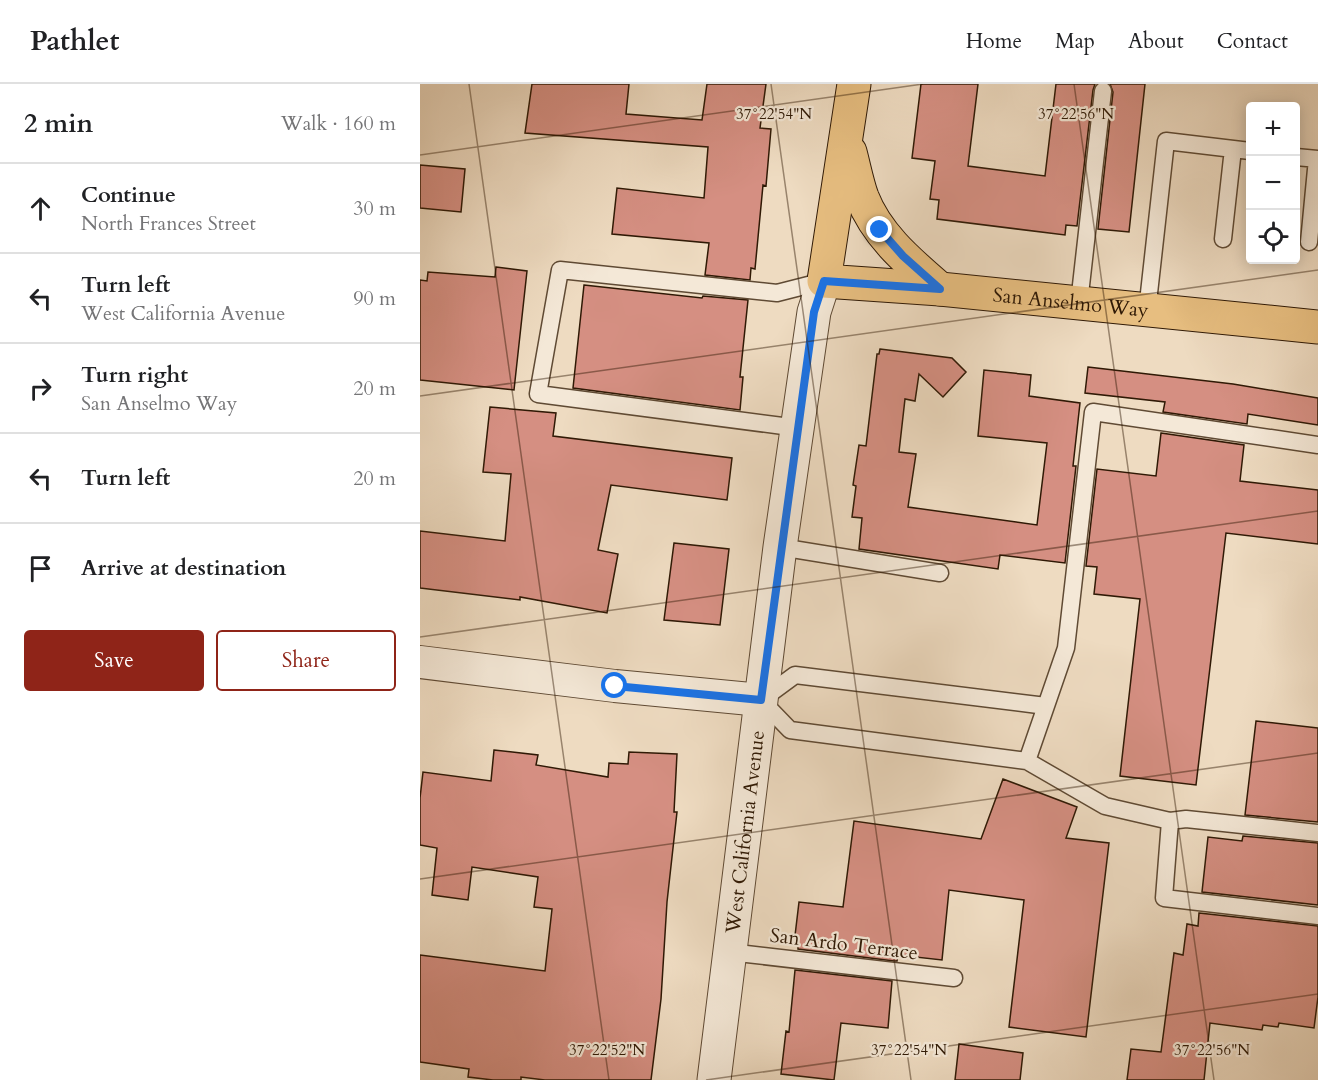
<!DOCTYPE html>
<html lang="en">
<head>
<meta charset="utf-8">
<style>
	body { margin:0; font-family:Cardo,serif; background:#f2f2f2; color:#202124 }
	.controls { position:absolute; right:18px; top:18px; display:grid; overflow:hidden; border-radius:6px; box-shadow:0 3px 15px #0003 }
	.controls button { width:54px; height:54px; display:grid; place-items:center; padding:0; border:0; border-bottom:2px solid #e0e0e0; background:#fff; color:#202124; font:30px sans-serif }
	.stop { position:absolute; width:18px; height:18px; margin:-14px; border:4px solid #1a73e8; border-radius:50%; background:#fff }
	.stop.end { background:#1a73e8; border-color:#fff; box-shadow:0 2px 6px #0008 }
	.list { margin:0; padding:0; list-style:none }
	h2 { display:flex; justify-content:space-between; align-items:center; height:78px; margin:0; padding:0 24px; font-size:26px }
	h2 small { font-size:20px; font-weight:400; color:#757577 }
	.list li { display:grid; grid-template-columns:39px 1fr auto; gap:18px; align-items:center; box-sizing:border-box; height:90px; padding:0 24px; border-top:2px solid #e0e0e0 }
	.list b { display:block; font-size:22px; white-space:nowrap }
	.list p { margin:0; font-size:20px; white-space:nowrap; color:#757577 }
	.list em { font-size:20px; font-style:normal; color:#757577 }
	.actions { display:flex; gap:12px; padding:18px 24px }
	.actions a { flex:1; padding:14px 0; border:2px solid #8f2418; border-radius:6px; text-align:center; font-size:21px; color:#8f2418 }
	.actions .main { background:#8f2418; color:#fff }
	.icon { flex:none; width:33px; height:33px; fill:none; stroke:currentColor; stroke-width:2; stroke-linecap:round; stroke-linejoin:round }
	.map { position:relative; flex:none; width:898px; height:996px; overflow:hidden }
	header { display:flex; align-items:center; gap:36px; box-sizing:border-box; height:84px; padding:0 30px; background:#fff; border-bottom:2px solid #e0e0e0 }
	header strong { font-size:28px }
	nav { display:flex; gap:33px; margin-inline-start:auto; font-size:21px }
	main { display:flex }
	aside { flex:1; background:#fff }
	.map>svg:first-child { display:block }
</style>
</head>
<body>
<header>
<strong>Pathlet</strong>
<nav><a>Home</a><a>Map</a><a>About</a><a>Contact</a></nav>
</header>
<main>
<aside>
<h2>2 min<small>Walk · 160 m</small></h2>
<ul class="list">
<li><svg class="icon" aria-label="ahead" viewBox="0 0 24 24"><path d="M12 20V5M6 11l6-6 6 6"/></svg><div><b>Continue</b><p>North Frances Street</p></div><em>30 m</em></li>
<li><svg class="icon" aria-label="left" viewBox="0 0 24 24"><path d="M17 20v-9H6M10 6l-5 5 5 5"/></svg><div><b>Turn left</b><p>West California Avenue</p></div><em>90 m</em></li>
<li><svg class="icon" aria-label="right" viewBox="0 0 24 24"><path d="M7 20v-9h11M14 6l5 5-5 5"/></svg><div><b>Turn right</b><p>San Anselmo Way</p></div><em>20 m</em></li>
<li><svg class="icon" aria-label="left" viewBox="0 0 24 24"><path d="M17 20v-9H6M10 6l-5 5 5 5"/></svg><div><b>Turn left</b></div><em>20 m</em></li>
<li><svg class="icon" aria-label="arrive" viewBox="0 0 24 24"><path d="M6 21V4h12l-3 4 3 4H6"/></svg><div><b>Arrive at destination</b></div></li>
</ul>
<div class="actions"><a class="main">Save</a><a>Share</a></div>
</aside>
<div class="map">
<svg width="898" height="996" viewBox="0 0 898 996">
	<rect width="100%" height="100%" fill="#eedbc1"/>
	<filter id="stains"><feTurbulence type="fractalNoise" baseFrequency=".00333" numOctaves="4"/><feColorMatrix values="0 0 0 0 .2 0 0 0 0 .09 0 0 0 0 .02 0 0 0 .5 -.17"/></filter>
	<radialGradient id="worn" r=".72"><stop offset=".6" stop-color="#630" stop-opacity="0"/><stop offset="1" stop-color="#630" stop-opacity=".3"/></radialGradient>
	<path fill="#d58f82" stroke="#2f1905" stroke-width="1.5" d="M112,0h97l-3,30 76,6 5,-36h59l-6,44 11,1 -5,57 -3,-1 -8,84 -4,-1 -1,12 -45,-5 4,-32 -97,-9 5,-46 87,10 4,-51 -183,-14z
		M501,0h57l-10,82 77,10 11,-92h39l-2,6 -16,136 -11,-1 -1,10 -128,-16 2,-19 -9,-1 5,-38 -23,-3z
		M690,0h35l-16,148 -31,-3 15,-137z
		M0,81l45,4 -4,43 -41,-4z
		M76,183l31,4 -13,119 -94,-10v-100l7,1 1,-9 67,5z
		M164,201l118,13 1,-2 45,4 -8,77h3l-3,33 -167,-22z
		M460,265l72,9 14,14 -23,25 -24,-23 -4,27 -10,-2 -6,53 17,2 -8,53 129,18 10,-82 -69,-7 6,-66 47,5 -2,21 51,7 -7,63h3l-11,97 -65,-8 -2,14 -139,-20 3,-31 -10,-1 4,-31 -3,-1 6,-40 7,1 11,-92h2z
		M668,283l145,17 85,14v27l-70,-11 -1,10 -84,-12 2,-10 -80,-9z
		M70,323l66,6 -3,23 179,22 -5,42 -116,-15 -13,65 20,4 -11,59 -87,-16v3l-100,-12v-57l85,10 6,-67 -28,-2z
		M741,349l83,12 -4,36 78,9v54l-92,-11 -30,252 -76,-9 20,-177 -46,-5 3,-27 -11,-1 11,-97 59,7z
		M254,459l55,6 -9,76 -56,-5z
		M836,637l62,7v94l-73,-7z
		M74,666l44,5 -2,10 72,12 1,-14 19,1 1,-12 48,2 -3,58h3l-10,90 -6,97 -10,81h-106l-24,-3v3h-28l-25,-3 1,-8 -49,-7v-107l125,16 7,-62 -18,-2 4,-30 -66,-10 -4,33 -36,-5 5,-47 -17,-3v-47l3,-26 68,9z
		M583,695l74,28 -11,31 43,5 -23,194 -77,-10 15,-127 -75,-10 -7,70 -44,-5 -1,6h-3l-96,-12v-5h-4l5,-42 44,5 11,-86 127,18z
		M823,752l75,7v62l-116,-13 6,-55 34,4z
		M779,829l119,13v71l-4,31 -35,-5 -1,4 -15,-2 -1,5 -52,-7 -6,57h-77l4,-31 30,3 13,-99 9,2 4,-31 11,2z
		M375,886l97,11 -4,47 -47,-5 -7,57 -53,-6 5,-43 3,1z
		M539,960l64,9 -3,27h-65z"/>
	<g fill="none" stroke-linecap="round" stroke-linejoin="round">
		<g stroke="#5f4a34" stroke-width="19">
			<path id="service" d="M876,73l22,2
				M803,155l10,-90
				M889,158l8,-83
				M659,219l24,-212
				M727,227l19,-170 84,10
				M378,344l-260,-34 22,-124 217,23 47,-12
				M360,463l160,26
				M626,622l-251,-31 -34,25 29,30 237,31 78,45 65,15 16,-2 132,14
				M607,677l39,-113 27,-236 225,33
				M750,737l-6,77 154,18
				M309,868l225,26"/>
		</g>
		<g stroke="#5f4a34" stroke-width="34">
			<path id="minor" d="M0,578l195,24 146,14"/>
		</g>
		<g stroke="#5f4a34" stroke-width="35">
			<g id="tertiary">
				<path id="s1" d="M294,996l66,-533 34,-235 10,-31"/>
			</g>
		</g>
		<g stroke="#2f1905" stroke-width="35">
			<g id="primary">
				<path id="s2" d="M434,0l-30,197 116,8 378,38"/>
				<path d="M430,68c4,15 7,31 12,45 15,39 48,66 78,92"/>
			</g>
		</g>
		<use href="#service" stroke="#f4e8d7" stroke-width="16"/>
		<use href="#minor" stroke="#f4e8d7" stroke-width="32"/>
		<use href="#tertiary" stroke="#f4e8d7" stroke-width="33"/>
		<use href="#primary" stroke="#e7be80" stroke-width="33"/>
	</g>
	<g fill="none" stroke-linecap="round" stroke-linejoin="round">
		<path stroke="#1a73e8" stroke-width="8" d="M195,602l146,14 53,-388 10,-31 116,8 -37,-33 -23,-26"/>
	</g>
	<path fill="none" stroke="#2f1905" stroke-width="1.5" stroke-opacity="0.45" d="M49,0l140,996M351,0l140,996M654,0l140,996M0,71l503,-71M0,312l898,-126M0,553l898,-126M0,795l898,-126M286,996l612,-86"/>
	<g text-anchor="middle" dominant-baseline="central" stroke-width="4.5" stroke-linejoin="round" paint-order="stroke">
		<g font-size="20" fill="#2f1905" stroke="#f4e8d7">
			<text stroke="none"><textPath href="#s2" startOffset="447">San Anselmo Way</textPath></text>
			<text stroke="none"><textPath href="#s1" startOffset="250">West California Avenue</textPath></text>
			<text transform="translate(424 860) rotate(7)">San Ardo Terrace</text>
		</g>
	</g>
	<g font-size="15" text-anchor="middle" fill="#2f1905" stroke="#f4e8d7" stroke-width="4.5" stroke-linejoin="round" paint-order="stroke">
		<text x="354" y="35">37°22'54"N</text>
		<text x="656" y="35">37°22'56"N</text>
		<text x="187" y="971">37°22'52"N</text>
		<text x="489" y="971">37°22'54"N</text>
		<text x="792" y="971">37°22'56"N</text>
	</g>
	<rect width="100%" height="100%" filter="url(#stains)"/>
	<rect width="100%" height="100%" fill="url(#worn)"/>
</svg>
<div class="controls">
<button>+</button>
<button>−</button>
<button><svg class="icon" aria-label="locate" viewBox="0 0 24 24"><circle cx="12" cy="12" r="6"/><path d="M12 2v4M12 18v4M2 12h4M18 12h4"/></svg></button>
</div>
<div class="stop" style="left:195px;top:602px"></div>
<div class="stop end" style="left:460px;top:146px"></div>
</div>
</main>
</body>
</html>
